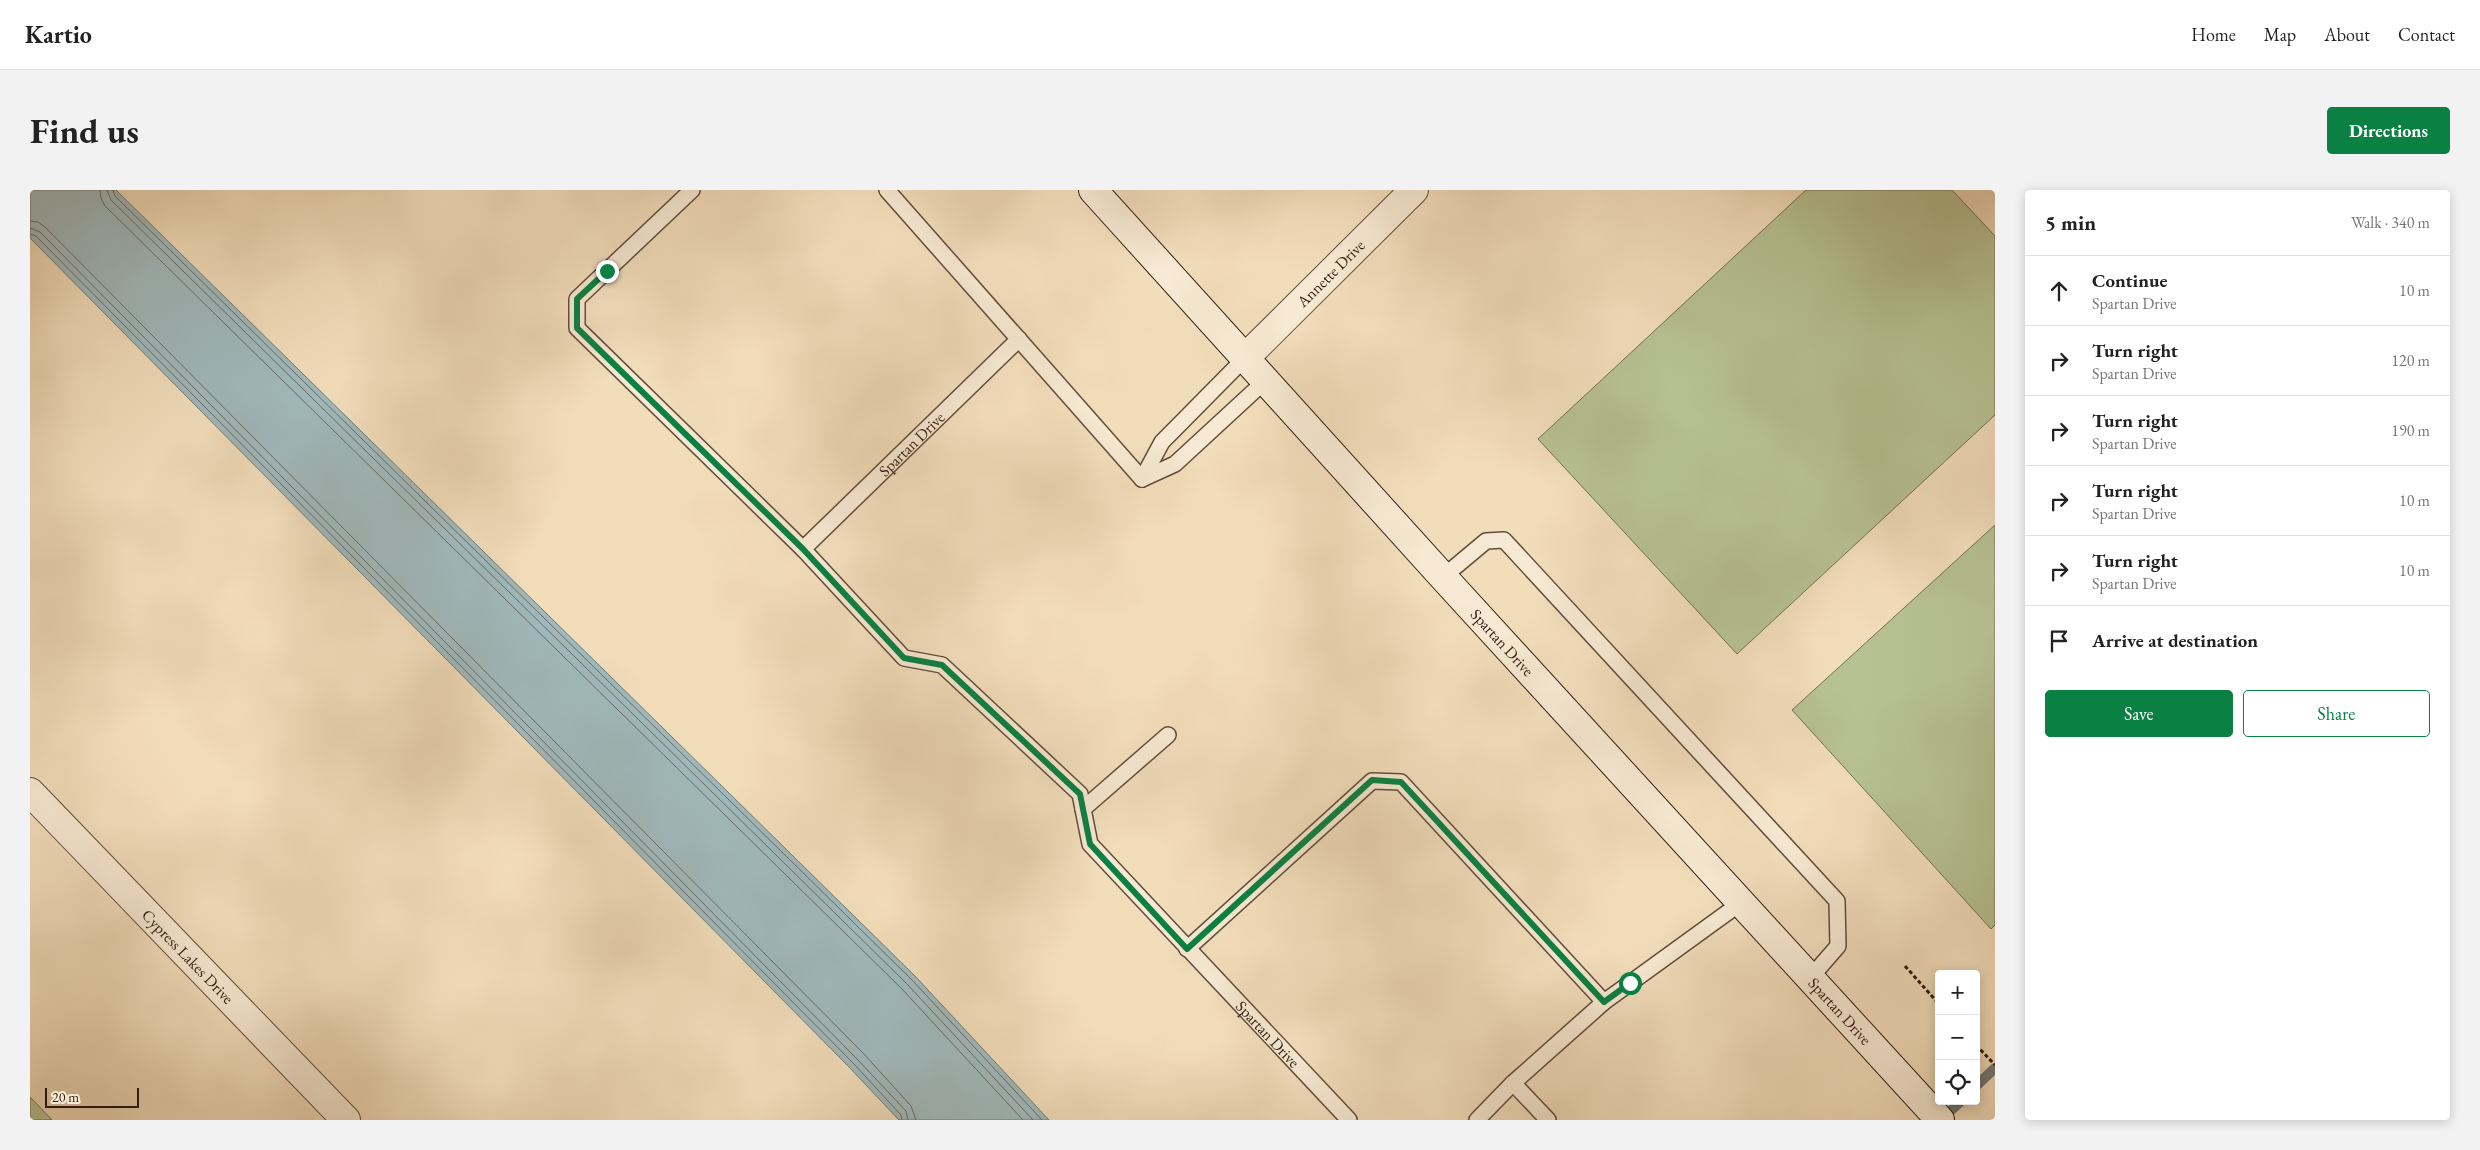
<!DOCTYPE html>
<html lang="en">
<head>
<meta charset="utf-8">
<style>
	body { margin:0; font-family:"EB Garamond",serif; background:#f2f2f2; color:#222 }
	.controls { position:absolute; right:15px; bottom:15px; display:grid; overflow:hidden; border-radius:5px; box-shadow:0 2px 12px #0003 }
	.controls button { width:45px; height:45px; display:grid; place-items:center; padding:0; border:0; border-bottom:1px solid #e0e0e0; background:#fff; color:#222; font:25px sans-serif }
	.scale { position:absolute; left:15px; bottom:12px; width:94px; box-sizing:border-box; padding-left:5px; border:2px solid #321d10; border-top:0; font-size:14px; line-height:18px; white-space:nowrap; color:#321d10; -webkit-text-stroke:4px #f7e9d3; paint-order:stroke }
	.stop { position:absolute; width:15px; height:15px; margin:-11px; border:4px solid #0b8043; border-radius:50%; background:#fff }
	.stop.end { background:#0b8043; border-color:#fff; box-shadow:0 1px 5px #0008 }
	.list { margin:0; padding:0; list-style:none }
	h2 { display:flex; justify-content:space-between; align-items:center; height:65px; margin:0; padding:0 20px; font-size:21px }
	h2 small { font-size:16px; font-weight:400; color:#767676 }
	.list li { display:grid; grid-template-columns:32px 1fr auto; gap:15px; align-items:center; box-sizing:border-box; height:70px; padding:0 20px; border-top:1px solid #e0e0e0 }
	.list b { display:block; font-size:19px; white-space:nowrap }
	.list p { margin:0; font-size:16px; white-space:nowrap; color:#767676 }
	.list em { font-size:16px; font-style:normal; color:#767676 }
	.actions { display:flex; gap:10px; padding:15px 20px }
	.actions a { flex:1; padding:11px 0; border:1px solid #0b8043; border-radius:5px; text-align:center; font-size:18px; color:#0b8043 }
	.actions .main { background:#0b8043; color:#fff }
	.icon { flex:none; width:28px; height:28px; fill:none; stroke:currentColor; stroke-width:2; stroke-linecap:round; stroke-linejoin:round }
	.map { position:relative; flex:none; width:1965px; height:930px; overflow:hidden; border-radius:5px }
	header { display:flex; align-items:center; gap:30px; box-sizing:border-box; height:70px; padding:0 25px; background:#fff; border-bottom:1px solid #e0e0e0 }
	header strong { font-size:24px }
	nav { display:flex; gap:28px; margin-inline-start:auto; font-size:18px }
	.intro { display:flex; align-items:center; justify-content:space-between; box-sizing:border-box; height:120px; padding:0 30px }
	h1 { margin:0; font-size:35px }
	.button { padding:12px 22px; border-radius:5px; background:#0b8043; color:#fff; font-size:18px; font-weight:700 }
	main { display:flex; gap:30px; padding:0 30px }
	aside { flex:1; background:#fff; border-radius:5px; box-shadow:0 2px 12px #0003 }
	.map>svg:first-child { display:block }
</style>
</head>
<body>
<header>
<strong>Kartio</strong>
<nav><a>Home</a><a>Map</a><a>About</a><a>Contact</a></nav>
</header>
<div class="intro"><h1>Find us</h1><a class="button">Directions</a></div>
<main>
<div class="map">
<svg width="1965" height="930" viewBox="0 0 1965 930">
	<rect width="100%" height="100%" fill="#f2ddbb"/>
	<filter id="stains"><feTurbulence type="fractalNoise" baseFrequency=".004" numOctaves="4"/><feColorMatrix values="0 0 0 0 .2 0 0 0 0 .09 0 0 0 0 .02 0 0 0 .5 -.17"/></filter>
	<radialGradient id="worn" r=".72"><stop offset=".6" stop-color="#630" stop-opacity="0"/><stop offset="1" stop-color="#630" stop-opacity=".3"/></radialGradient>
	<path fill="#b7c293" stroke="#747052" d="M1776,0h146l43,46v179l-258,239 -199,-215z
		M1965,335v400l-4,4 -199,-219z
		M0,907l22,23h-22z"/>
	<path fill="#a0b9bc" stroke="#747b77" d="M0,0h86l799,786 134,144h-150l-50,-53 -819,-829z"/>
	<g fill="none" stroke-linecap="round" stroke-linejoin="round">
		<path stroke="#696b66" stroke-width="1" d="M70,0l1,8 4,8 797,783 121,131
			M77,0l4,10 796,784 126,136
			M83,0l2,6 797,784 130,140
			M0,31l8,1 7,5 818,826 48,53 5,14
			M0,38l10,4 817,827 49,52 2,9
			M0,44l6,2 817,827 48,52 1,5"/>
		<path stroke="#747b77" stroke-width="10" d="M1946,896l19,-18
			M1911,930l20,-19"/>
		<g stroke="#624d3b" stroke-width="18">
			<g id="lane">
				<path id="s1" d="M662,0l-115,109v29l226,221 101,109 38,7 138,129 10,50 259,276"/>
				<path d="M857,0l255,289"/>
				<path d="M1112,289l20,-37 84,-85"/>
				<path d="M1112,289l33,-15 90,-83"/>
				<path id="s2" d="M773,359l216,-210"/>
				<path d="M1413,387l43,-36 18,-1 333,361 1,45 -27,31"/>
				<path d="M1053,619l85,-74"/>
				<path d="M1157,759l185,-168 29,1 203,220"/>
				<path d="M1483,893l35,37"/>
				<path d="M1447,930l36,-37 91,-81 138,-100"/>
			</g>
		</g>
		<g stroke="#624d3b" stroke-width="30">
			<g id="street">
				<path id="s3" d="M1216,167l168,-167"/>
				<path id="s4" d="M0,602l316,328"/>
			</g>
		</g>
		<g stroke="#321d10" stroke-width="30">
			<g id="secondary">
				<path id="s5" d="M1063,0l350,387 497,543"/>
			</g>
		</g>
		<path stroke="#321d10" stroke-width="3" stroke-dasharray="4 2.5" stroke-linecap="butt" d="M1875,776l34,38
			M1946,855l19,20"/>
		<use href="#lane" stroke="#f7e9d3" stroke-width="15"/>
		<use href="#street" stroke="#f7e9d3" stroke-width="28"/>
		<use href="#secondary" stroke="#f7e9d3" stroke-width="28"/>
	</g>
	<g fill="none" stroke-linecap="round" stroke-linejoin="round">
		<path stroke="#0b8043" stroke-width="6" d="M577,81l-30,28v29l226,221 101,109 38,7 138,129 10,50 97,105 185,-169 29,2 203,220 26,-19"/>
	</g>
	<g text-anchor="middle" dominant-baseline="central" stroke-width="4" stroke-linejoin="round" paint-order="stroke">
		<g font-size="16" fill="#321d10" stroke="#f7e9d3">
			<text stroke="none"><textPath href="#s3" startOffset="119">Annette Drive</textPath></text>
			<text stroke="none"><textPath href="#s2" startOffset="151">Spartan Drive</textPath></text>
			<text stroke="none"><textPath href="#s5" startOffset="610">Spartan Drive</textPath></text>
			<text stroke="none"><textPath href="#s4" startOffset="228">Cypress Lakes Drive</textPath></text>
			<text stroke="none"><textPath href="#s5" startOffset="1110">Spartan Drive</textPath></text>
			<text stroke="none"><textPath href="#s1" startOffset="1191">Spartan Drive</textPath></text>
		</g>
	</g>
	<rect width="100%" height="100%" filter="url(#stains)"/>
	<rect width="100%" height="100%" fill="url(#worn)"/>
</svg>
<div class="controls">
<button>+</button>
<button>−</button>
<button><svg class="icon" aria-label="locate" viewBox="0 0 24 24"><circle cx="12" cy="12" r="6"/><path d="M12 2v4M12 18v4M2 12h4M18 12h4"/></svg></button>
</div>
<div class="scale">20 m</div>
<div class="stop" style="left:1600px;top:793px"></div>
<div class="stop end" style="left:577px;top:81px"></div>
</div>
<aside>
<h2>5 min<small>Walk · 340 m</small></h2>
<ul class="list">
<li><svg class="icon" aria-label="ahead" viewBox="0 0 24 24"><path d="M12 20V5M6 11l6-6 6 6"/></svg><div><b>Continue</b><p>Spartan Drive</p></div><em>10 m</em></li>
<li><svg class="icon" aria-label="right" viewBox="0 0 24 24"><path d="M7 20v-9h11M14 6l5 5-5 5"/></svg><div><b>Turn right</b><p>Spartan Drive</p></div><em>120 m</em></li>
<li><svg class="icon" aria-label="right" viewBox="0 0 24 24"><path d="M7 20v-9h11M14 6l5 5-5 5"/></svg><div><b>Turn right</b><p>Spartan Drive</p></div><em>190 m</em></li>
<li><svg class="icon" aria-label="right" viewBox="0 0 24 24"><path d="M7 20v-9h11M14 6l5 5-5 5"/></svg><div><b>Turn right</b><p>Spartan Drive</p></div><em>10 m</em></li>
<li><svg class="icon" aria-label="right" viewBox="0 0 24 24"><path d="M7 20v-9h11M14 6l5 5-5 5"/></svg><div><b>Turn right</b><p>Spartan Drive</p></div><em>10 m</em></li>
<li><svg class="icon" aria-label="arrive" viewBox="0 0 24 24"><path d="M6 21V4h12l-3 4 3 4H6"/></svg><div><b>Arrive at destination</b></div></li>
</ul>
<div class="actions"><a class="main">Save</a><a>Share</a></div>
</aside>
</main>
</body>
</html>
